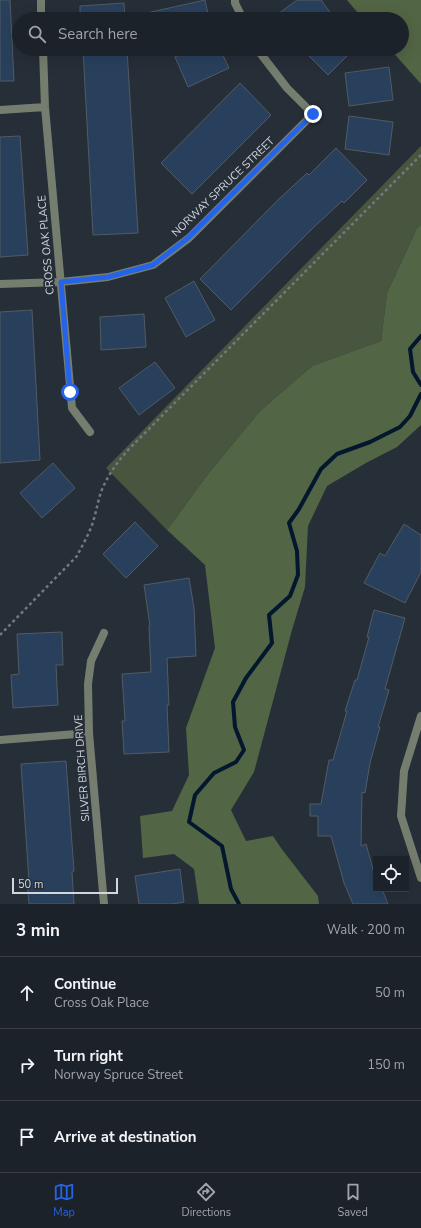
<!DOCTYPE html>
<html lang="en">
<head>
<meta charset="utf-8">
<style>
	body { margin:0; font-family:"Nunito Sans",sans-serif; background:#292f36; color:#f1f3f6 }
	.controls { position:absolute; right:12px; bottom:12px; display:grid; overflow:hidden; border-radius:0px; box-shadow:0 4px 16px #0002 }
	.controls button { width:36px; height:36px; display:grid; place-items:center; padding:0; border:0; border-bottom:1px solid #3a3f47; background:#1c222a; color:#f1f3f6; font:20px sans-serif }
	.scale { position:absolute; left:12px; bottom:10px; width:106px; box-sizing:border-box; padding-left:4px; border:2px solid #d2d7de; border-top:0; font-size:11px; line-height:14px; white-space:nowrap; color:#d2d7de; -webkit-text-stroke:3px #262e38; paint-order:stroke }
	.stop { position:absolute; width:12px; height:12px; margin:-9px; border:3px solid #2563eb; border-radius:50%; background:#fff }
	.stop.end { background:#2563eb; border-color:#fff; box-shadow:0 1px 4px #0008 }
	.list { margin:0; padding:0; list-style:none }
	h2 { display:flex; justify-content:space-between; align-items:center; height:52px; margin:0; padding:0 16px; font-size:17px }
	h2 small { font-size:13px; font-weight:400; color:#a0a4a8 }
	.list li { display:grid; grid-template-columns:26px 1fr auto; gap:12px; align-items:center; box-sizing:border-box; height:72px; padding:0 16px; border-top:1px solid #3a3f47 }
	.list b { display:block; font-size:15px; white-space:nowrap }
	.list p { margin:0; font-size:13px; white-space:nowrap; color:#a0a4a8 }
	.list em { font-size:13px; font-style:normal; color:#a0a4a8 }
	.icon { flex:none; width:22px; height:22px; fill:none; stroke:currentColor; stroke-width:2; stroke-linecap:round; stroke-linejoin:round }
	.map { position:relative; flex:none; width:421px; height:904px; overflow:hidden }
	.search { position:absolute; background:#1c222a; box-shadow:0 4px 16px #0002; left:12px; right:12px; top:12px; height:44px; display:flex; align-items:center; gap:10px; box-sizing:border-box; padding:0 14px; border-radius:22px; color:#a0a4a8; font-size:15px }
	.sheet { height:268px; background:#1c222a }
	nav { display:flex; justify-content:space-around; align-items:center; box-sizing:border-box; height:56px; border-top:1px solid #3a3f47; background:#1c222a; font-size:11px; color:#a0a4a8 }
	nav a { display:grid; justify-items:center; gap:2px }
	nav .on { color:#2563eb }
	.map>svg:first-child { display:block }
</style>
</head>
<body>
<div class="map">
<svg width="421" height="904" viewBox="0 0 421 904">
	<rect width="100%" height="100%" fill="#262e38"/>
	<path fill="#48553f" d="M421,146v79l-4,3 -30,65 -6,48 -69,25 -52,45 -52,63 -41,56 -61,-62z"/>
	<path fill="#526544" d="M347,0h74v84l-31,-35h12v-30h-39z
		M421,225v200l-24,22 -31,16 -39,23 -19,40 -3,61 -13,43 -38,142 -23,38 15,31 27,-5 8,12 37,48 1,8h-120l-5,-35 -20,-15 -31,4 -3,-42 32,-5 17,-36 -3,-47 29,-80 -10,-83 -38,-35 41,-56 52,-63 52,-45 69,-25 6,-48 30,-65z"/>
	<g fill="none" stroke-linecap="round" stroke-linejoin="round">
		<path stroke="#03172f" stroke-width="4" d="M421,336l-11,13 3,23 8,13
			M239,904l-8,-15 -9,-43 -33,-24 6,-27 19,-22 22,-11 8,-12 -9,-23 -2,-25 13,-24 26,-35 -3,-28 21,-19 8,-21 -1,-24 -8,-28 10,-14 22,-40 16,-15 33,-12 30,-15 10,-11 11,-22"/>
	</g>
	<path fill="#29405c" stroke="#525a65" d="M0,0h10l4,81h-14z
		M205,0l4,19h-67v-5z
		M297,0h24l14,19h-64z
		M124,3l1,16h-45v-13z
		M83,49h44l11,184 -45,2z
		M191,49h29l9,19 -41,19 -13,-30z
		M302,49h52l-26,26z
		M389,67l4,33 -44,6 -4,-33z
		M240,83l31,32 -79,79 -31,-31z
		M349,116l44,6 -4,33 -44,-6z
		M20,136l8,119 -28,2v-120z
		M336,148l31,32 -23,23 -2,-2 -28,26 -83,83 -31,-31 78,-79 29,-27 2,2z
		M194,281l21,39 -29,17 -21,-39z
		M32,310l8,150 -40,3v-151z
		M144,314l2,33 -45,3 -1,-33z
		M155,362l20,26 -36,27 -20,-27z
		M53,463l22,25 -33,30 -22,-25z
		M135,522l23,24 -32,32 -23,-24z
		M404,524l17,11v37l-16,31 -41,-20 16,-30 5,3z
		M189,578l5,30 2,48 -29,2 2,47h-2l2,47 -45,2 -2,-33h3l-3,-47 29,-2 -2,-46h1l-6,-41z
		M374,610l31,8 -20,71 4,1 -11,37h2l-10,36 -5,30 -3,-1 -1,54 5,-2 10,36v9h6l6,15h-35l-9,-21 -13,-47h-13v-20h-8v-12h11l8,-44h4l14,-49h-2l10,-31h2l12,-43h-2z
		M62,632l1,33h-7l2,40 -45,3 -2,-33 8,-1 -2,-40z
		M66,761l8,110 -2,1 2,32h-45l-2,-23h2l-8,-117z
		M180,869l4,33 -12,2h-33l-4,-28z"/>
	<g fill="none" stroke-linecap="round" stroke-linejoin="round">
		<path stroke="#737982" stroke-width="2.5" stroke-dasharray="3 3" stroke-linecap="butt" d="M0,635l77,-79c5,-10 11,-20 15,-31 5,-14 6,-29 13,-42 6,-12 14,-23 23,-33l293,-295"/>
		<path stroke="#757e6e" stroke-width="8" d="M41,0v19
			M235,0v3l8,16
			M43,49l2,58 27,301 18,24
			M0,110l45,-3
			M0,284l61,-2 47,-5 45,-12 36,-27 124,-124 -26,-26 -30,-39
			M104,633l-13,28 -3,23 1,49 15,171
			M421,716l-17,55 -3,45 20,62
			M0,740l89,-7"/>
	</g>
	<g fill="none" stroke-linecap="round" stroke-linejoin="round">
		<path stroke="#2563eb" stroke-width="5" d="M70,392l-9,-110 47,-5 45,-12 35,-27 125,-124"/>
	</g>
	<g text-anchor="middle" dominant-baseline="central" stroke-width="4" stroke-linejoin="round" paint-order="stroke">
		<g font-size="11" fill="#d2d7de" stroke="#262e38">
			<text transform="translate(223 187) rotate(-44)">NORWAY SPRUCE STREET</text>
			<text transform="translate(46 245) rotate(-95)">CROSS OAK PLACE</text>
			<text transform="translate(82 768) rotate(-94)">SILVER BIRCH DRIVE</text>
		</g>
	</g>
</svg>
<div class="controls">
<button><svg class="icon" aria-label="locate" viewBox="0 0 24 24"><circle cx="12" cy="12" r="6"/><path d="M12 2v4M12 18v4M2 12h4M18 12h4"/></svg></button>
</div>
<div class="scale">50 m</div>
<div class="stop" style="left:70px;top:392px"></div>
<div class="stop end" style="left:313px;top:114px"></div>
<div class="search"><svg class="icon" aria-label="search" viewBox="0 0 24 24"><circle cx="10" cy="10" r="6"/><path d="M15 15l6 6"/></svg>Search here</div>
</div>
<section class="sheet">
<h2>3 min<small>Walk · 200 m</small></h2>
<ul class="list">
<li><svg class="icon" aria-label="ahead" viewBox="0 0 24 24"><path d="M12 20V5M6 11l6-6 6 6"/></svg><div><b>Continue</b><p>Cross Oak Place</p></div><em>50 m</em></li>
<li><svg class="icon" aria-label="right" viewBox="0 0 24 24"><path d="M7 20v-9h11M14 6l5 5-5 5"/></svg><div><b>Turn right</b><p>Norway Spruce Street</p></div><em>150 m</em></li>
<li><svg class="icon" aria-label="arrive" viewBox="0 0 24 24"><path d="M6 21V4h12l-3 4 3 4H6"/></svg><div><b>Arrive at destination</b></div></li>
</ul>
</section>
<nav>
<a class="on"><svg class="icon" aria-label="map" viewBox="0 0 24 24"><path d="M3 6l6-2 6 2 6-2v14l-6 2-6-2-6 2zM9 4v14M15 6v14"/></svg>Map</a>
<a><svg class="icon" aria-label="directions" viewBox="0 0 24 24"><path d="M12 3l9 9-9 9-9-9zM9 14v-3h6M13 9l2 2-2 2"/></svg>Directions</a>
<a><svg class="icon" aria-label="saved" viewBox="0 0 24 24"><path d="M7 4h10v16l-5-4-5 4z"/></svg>Saved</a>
</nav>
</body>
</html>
